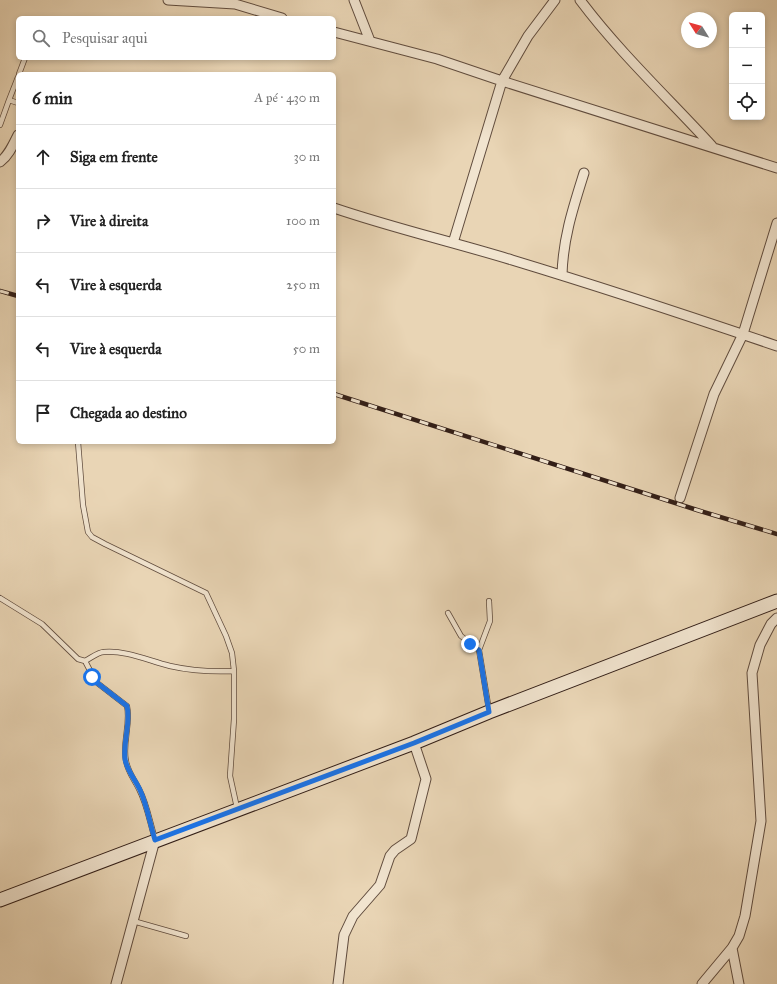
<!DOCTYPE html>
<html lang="pt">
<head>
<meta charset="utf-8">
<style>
	body { margin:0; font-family:"IM FELL Great Primer",serif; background:#f6f6f6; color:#222 }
	.controls { position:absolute; right:12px; top:12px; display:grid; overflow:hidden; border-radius:6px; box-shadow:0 2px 6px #0003 }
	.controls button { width:36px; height:36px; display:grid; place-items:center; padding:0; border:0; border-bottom:1px solid #e0e0e0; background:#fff; color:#222; font:20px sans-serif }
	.compass { position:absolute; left:681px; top:12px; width:36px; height:36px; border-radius:50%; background:#fff; box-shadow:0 2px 6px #0003; rotate:307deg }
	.stop { position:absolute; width:12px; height:12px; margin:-9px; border:3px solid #1a73e8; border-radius:50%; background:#fff }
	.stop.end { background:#1a73e8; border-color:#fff; box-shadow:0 1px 4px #0008 }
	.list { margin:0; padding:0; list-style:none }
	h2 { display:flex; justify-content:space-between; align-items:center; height:52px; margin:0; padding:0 16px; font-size:17px }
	h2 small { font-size:13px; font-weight:400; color:#767676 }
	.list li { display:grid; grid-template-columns:26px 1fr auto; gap:12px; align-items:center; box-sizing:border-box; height:64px; padding:0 16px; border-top:1px solid #e0e0e0 }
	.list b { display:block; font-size:15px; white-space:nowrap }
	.list em { font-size:13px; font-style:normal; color:#767676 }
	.icon { flex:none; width:22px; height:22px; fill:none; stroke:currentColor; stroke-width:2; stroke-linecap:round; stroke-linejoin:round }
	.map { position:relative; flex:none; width:777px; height:984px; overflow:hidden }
	.search { position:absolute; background:#fff; box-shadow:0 2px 6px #0003; left:16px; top:16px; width:320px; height:44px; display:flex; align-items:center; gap:10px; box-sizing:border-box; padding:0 14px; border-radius:6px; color:#767676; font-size:15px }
	.panel { position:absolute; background:#fff; box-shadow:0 2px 6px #0003; left:16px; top:72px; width:320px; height:372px; border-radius:6px }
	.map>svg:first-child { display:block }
</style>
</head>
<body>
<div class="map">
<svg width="777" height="984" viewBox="0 0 777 984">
	<rect width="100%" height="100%" fill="#e9d5b5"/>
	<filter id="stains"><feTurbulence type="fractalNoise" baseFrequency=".005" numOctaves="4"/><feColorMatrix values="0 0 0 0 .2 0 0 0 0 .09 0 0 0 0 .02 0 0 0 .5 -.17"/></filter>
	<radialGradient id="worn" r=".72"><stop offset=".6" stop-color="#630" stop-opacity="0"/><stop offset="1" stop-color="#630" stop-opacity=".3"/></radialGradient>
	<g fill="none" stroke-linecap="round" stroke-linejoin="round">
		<g stroke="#604c3e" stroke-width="6">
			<path id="service" d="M19,74l6,-16
				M18,77l-9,23 9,3
				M0,125l9,-25
				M78,442l5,63 5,27 4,5 13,7 101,49 20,43 6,17 2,18v48l-4,57 7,32
				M0,598l42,26 36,35 7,2c6,-3 13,-9 19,-9 22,-2 45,9 66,14 22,5 42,6 64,5
				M448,613l13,23 18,14
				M85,661l11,21 31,24c4,18 -5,37 -1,55 2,11 8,18 13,28 8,15 11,34 16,50
				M489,710l-10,-60 11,-29 -1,-20
				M133,921l53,15"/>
		</g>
		<g stroke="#604c3e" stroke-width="11">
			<path id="minor" d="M168,0l67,4 47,14
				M354,0l16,41
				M580,0c39,52 88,98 132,146
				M334,32l103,27 65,22 275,87
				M0,162c9,-7 13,-17 18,-27
				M334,208c59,20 119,34 178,52 89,27 177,56 265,86
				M453,243l49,-162 26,-45 27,-36
				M562,275c1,-37 11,-67 22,-102
				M680,498l34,-104 29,-60 34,-111
				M732,948l7,36
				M116,984l39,-144
				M338,984l6,-49 9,-19 27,-31 10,-29 5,-6 16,-11 15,-60 -12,-36
				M702,984l30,-36 7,-12 6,-20 16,-95 -9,-148 8,-28 11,-21 6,-6"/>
		</g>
		<g stroke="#321e17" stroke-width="15">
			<path id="secondary" d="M0,900l414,-157 75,-31 288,-111"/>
		</g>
		<use href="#service" stroke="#f1e4cf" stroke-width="4.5"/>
		<use href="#minor" stroke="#f1e4cf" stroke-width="9"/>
		<use href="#secondary" stroke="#f1e4cf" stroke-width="13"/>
		<g stroke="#321e17" stroke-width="4.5">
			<path id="rail" d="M0,291l18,5
				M334,394l363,116 80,24"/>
		</g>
		<use href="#rail" stroke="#f1e4cf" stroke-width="3" stroke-dasharray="9" stroke-linecap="butt"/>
	</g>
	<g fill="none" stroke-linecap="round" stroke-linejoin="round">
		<path stroke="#1a73e8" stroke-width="5" d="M92,677l4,5 31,24c4,17 -4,35 -2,53 2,12 10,20 15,31 7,15 10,34 15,50l259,-97 75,-31 -10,-62 -9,-6"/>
	</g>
	<rect width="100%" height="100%" filter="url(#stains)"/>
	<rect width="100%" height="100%" fill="url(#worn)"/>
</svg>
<div class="controls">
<button>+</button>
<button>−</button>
<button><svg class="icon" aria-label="locate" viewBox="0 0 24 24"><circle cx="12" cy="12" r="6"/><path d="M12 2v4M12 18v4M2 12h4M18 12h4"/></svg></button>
</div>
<svg class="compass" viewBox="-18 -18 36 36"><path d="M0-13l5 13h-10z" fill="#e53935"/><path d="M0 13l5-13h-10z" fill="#767676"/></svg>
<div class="stop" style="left:92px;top:677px"></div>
<div class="stop end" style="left:470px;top:644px"></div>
<div class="search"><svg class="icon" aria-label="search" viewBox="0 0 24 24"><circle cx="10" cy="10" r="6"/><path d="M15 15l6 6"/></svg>Pesquisar aqui</div>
<section class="panel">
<h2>6 min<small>A pé · 430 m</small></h2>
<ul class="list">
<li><svg class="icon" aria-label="ahead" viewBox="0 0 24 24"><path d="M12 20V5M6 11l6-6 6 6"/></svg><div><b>Siga em frente</b></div><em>30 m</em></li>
<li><svg class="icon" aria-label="right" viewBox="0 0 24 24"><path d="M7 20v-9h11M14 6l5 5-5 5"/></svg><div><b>Vire à direita</b></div><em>100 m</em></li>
<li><svg class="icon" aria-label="left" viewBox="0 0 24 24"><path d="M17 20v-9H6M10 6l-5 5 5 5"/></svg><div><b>Vire à esquerda</b></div><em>250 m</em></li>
<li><svg class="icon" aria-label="left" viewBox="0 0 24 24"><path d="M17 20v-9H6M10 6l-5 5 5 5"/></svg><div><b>Vire à esquerda</b></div><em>50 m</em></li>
<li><svg class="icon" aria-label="arrive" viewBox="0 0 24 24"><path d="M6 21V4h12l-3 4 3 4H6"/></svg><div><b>Chegada ao destino</b></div></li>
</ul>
</section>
</div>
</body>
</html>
